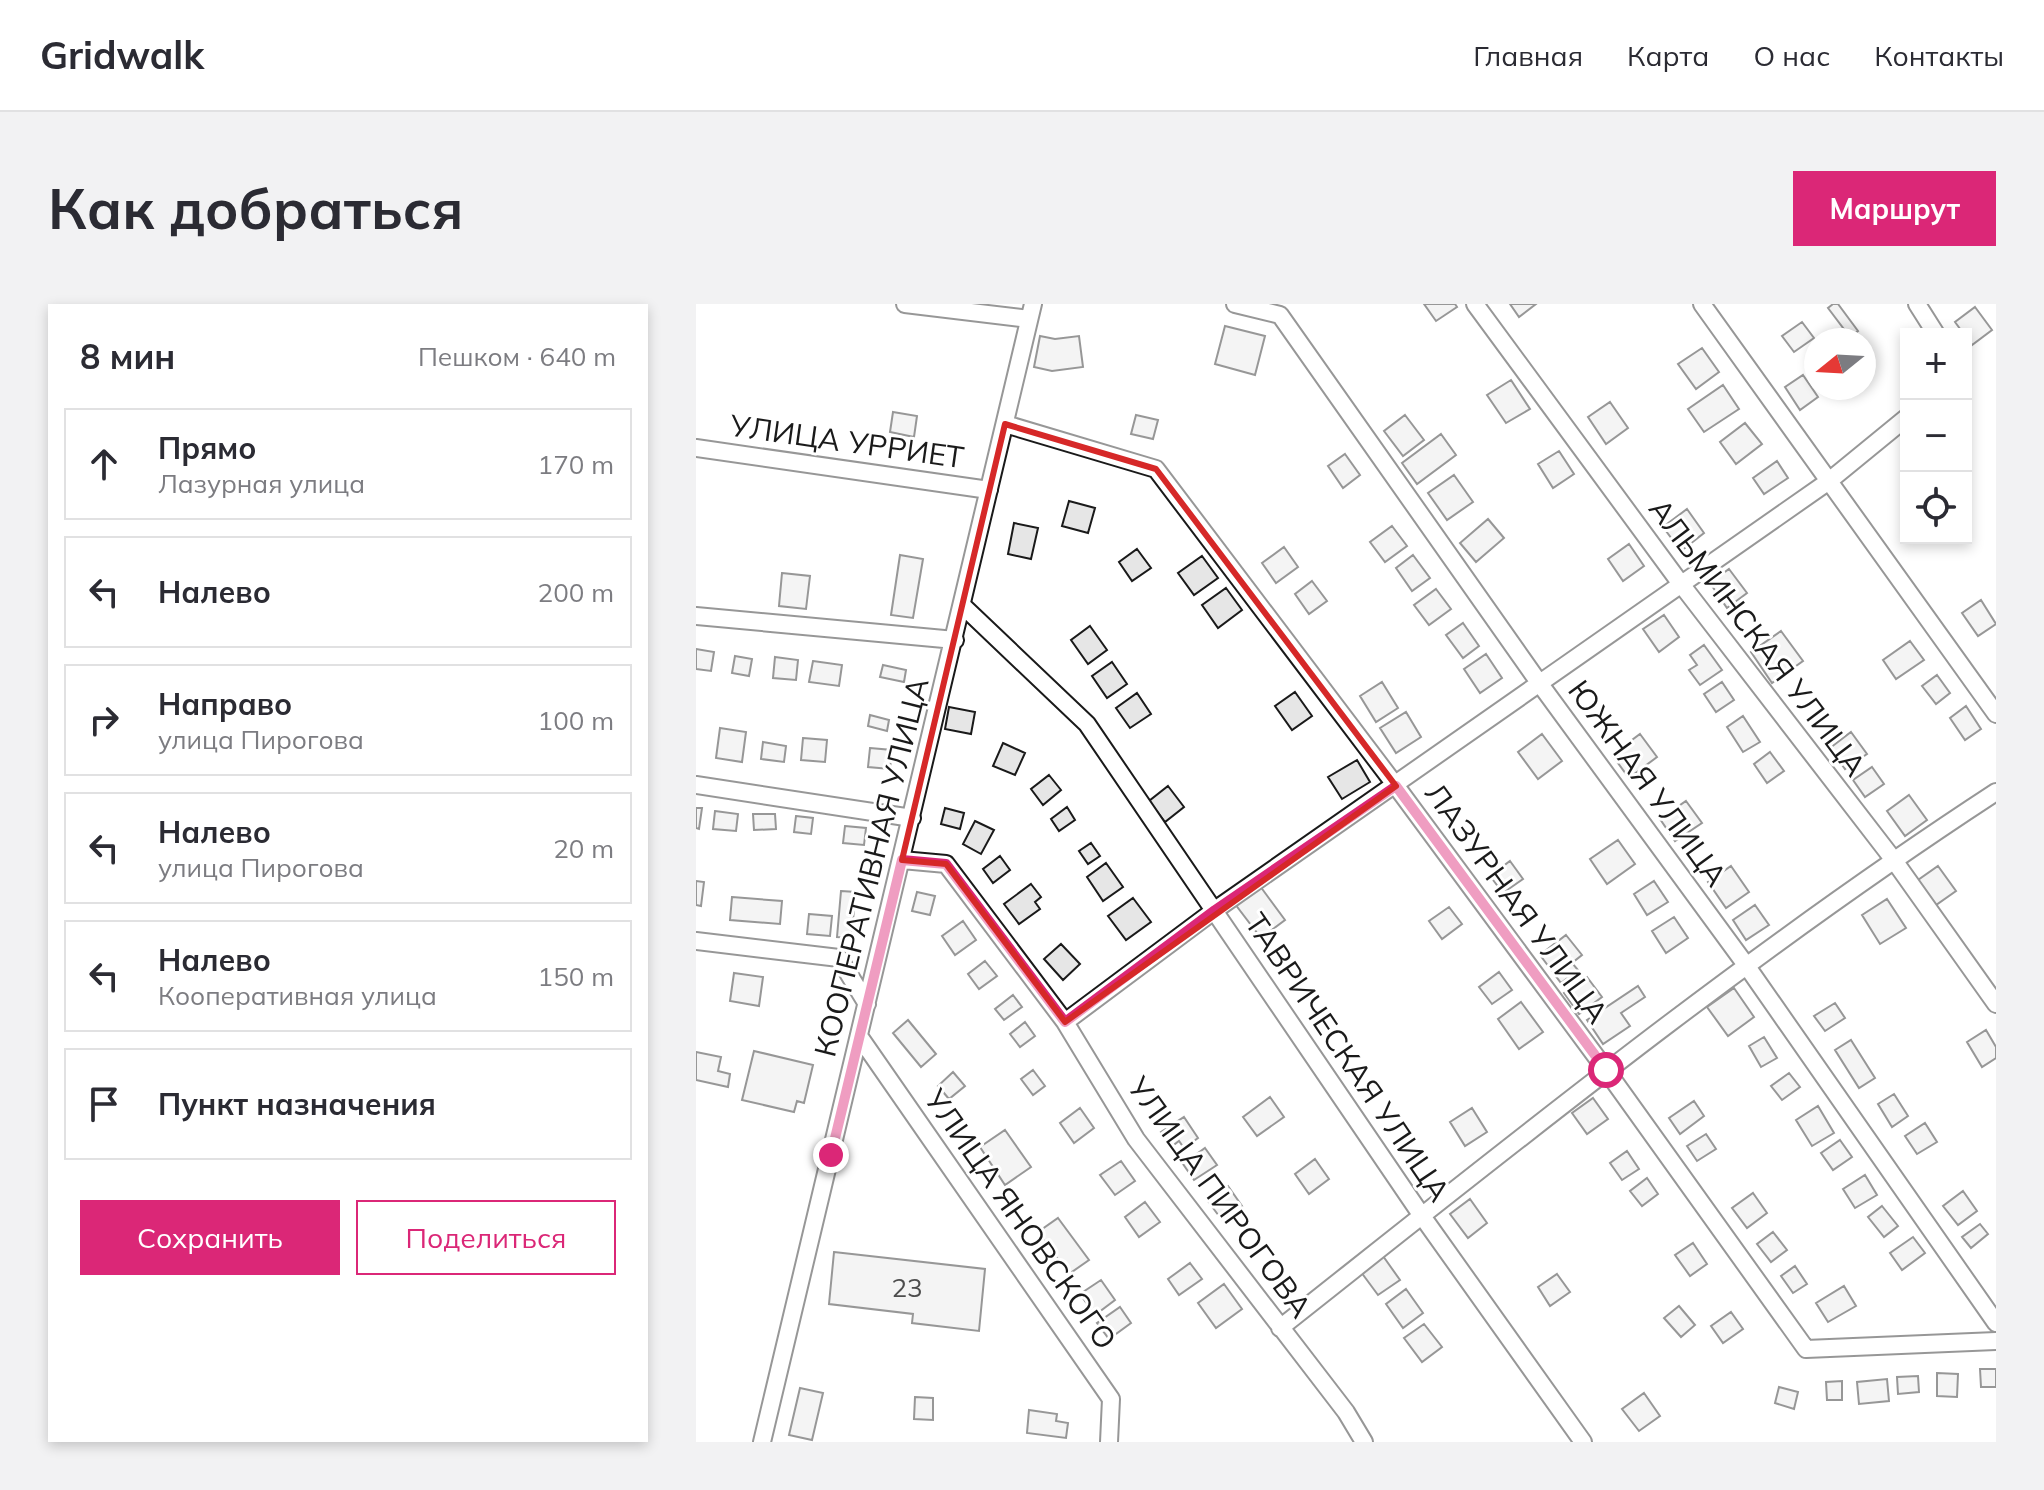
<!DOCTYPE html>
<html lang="ru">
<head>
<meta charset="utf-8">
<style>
	body { margin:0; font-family:Mulish,sans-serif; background:#f2f2f3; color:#2b2b33 }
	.controls { position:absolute; right:24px; top:24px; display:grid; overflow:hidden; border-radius:0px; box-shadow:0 4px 12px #0003 }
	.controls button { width:72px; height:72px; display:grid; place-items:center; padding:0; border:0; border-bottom:2px solid #e1e1e2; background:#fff; color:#2b2b33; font:40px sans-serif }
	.compass { position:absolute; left:1108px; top:24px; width:72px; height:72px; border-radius:50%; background:#fff; box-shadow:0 4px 12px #0003; rotate:252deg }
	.stop { position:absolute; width:24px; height:24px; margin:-18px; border:6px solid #db2777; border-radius:50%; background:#fff }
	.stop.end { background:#db2777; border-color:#fff; box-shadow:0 2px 8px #0008 }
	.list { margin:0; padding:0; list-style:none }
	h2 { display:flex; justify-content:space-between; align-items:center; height:104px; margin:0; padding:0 32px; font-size:34px }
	h2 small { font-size:26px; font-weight:400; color:#7c7c81 }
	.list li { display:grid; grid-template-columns:52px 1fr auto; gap:24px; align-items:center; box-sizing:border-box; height:112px; margin:0 16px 16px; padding:0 16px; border:2px solid #e1e1e2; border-radius:0px }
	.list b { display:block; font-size:30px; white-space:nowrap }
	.list p { margin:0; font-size:26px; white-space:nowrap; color:#7c7c81 }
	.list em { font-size:26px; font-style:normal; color:#7c7c81 }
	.actions { display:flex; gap:16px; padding:24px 32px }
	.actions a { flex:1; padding:18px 0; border:2px solid #db2777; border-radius:0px; text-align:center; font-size:28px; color:#db2777 }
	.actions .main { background:#db2777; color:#fff }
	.icon { flex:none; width:44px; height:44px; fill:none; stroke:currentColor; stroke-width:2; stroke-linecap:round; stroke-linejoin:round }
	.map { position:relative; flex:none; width:1300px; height:1138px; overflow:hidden; border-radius:0px }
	header { display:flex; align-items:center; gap:48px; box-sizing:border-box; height:112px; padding:0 40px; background:#fff; border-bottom:2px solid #e1e1e2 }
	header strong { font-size:38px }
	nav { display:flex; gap:44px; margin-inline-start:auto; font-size:28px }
	.intro { display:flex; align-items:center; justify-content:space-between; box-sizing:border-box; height:192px; padding:0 48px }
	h1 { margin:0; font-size:56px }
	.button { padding:20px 36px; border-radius:0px; background:#db2777; color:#fff; font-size:28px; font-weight:700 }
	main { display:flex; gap:48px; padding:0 48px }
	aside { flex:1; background:#fff; border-radius:0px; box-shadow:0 4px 12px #0003 }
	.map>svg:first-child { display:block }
</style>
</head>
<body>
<header>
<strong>Gridwalk</strong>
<nav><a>Главная</a><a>Карта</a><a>О нас</a><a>Контакты</a></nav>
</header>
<div class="intro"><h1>Как добраться</h1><a class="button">Маршрут</a></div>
<main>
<aside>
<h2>8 мин<small>Пешком · 640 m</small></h2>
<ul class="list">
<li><svg class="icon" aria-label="ahead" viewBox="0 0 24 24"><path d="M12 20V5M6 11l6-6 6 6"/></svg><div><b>Прямо</b><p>Лазурная улица</p></div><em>170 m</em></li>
<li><svg class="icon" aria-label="left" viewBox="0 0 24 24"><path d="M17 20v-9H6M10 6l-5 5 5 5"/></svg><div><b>Налево</b></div><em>200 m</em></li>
<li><svg class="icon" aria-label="right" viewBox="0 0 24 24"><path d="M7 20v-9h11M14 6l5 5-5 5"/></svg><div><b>Направо</b><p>улица Пирогова</p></div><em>100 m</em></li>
<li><svg class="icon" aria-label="left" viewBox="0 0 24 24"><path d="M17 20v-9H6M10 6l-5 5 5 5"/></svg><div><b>Налево</b><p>улица Пирогова</p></div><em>20 m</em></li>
<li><svg class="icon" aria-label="left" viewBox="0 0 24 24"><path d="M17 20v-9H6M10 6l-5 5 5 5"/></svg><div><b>Налево</b><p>Кооперативная улица</p></div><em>150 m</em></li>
<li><svg class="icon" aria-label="arrive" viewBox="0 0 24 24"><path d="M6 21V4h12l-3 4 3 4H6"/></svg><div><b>Пункт назначения</b></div></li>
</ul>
<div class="actions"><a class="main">Сохранить</a><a>Поделиться</a></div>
</aside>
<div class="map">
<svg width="1300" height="1138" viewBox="0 0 1300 1138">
	<rect width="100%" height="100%" fill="#fff"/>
	<path fill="#e6e6e6" stroke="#1a1a1a" stroke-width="2" d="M728,0h31l2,3 -21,14z
		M814,0h26l-17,13z
		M1137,0h5l20,27 -8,6 -22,-29z
		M1279,3l17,23 -20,15 -17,-23z
		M1106,18l12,16 -20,14 -12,-16z
		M529,22l40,10 -10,39 -40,-11z
		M344,32l15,3 24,-3 4,31 -31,4 -18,-4z
		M1006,44l17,24 -23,17 -18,-25z
		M1107,71l15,22 -18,13 -15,-23z
		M815,76l19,29 -24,14 -19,-28z
		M1027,81l16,24 -35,23 -16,-23z
		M914,98l18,26 -22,16 -18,-27z
		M197,108l24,4 -3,21 -24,-5z
		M440,111l22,5 -5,19 -22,-5z
		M709,111l19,25 -21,16 -19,-25z
		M1049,119l17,21 -26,20 -16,-22z
		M745,130l15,21 -39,29 -15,-21z
		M863,147l15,23 -21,14 -15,-24z
		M649,150l15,21 -17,13 -15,-22z
		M1081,157l11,17 -24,16 -11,-16z
		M758,171l19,27 -26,18 -19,-27z
		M373,197l26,7 -7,25 -26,-7z
		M991,205l17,24 -23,18 -18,-24z
		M792,215l16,19 -28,24 -16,-19z
		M318,219l24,5 -7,31 -23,-5z
		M696,222l15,20 -22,16 -15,-20z
		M933,240l15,22 -21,15 -15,-22z
		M588,243l14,20 -22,16 -14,-20z
		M441,245l14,19 -19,13 -13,-19z
		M204,251l23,4 -10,59 -22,-3z
		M717,251l17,23 -18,13 -16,-23z
		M506,252l16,22 -24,17 -16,-22z
		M1033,265l18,24 -20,15 -17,-25z
		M86,269l28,3 -4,33 -27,-3z
		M616,277l15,20 -18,13 -14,-20z
		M530,284l16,22 -24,18 -16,-23z
		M740,285l15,20 -22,16 -15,-20z
		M1285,296l15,24 -18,12 -16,-23z
		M968,311l15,22 -20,15 -16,-23z
		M767,319l16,23 -16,12 -17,-23z
		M394,322l17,24 -19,14 -17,-24z
		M1085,327l22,30 -31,22 -21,-31z
		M1214,337l14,19 -28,19 -13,-19z
		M1008,341l18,25 -22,15 -11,-15 8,-5 -7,-10z
		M0,345l18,3 -3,19 -15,-2z
		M790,350l16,24 -22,15 -16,-24z
		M39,352l17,3 -3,17 -17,-3z
		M79,353l23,3 -2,20 -23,-2z
		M117,357l29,4 -3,21 -30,-4z
		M416,358l15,22 -20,14 -15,-22z
		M187,361l23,5 -2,12 -24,-5z
		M1241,371l13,18 -14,11 -14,-18z
		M686,378l16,26 -22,14 -16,-26z
		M1026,378l12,18 -18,12 -12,-18z
		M599,388l17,24 -20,14 -17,-24z
		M441,389l14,21 -21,14 -14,-20z
		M1270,402l15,23 -16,11 -15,-22z
		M253,403l26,5 -4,22 -26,-5z
		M710,408l15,25 -25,16 -16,-25z
		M174,411l19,5 -2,11 -19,-5z
		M1047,412l17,26 -17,10 -16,-25z
		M24,424l26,4 -4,30 -26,-4z
		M1155,428l16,22 -22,15 -15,-21z
		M846,430l20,27 -24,18 -20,-27z
		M944,430l17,23 -28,21 -17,-23z
		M107,434l24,2 -2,22 -24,-2z
		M67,438l23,4 -2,16 -23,-3z
		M307,439l22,10 -10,22 -22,-9z
		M174,444l22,2 -2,19 -22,-2z
		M1074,448l14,19 -17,12 -13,-19z
		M661,456l13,22 -28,17 -14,-22z
		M1176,463l12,17 -19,13 -12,-17z
		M353,471l12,15 -18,15 -12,-16z
		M472,482l16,21 -19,15 -16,-21z
		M1213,491l18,25 -22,16 -18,-25z
		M990,497l16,22 -27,18 -15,-22z
		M371,503l8,13 -16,11 -8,-12z
		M0,504h6l-3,21 -3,-1z
		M249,504l19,5 -4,16 -19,-5z
		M19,507l23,3 -2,17 -23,-2z
		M57,510h22l1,15 -22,1z
		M100,512l17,2 -2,16 -17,-2z
		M279,517l19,9 -13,24 -18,-10z
		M149,522l21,2 -2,17 -21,-2z
		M922,536l17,24 -28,20 -17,-25z
		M395,539l9,13 -12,8 -9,-13z
		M304,552l10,14 -17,13 -10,-14z
		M814,557l13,18 -20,14 -13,-17z
		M410,559l17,24 -20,14 -16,-24z
		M1035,562l18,26 -23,16 -18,-26z
		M1242,562l18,25 -20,14 -18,-25z
		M0,577l8,1 -3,24 -5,-1z
		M958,577l14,21 -21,13 -13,-21z
		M335,580l10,13 -6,5 5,7 -21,15 -15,-20z
		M564,582l25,34 -24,18 -26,-34z
		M145,587l15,1 -5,46 -14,-1z
		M221,588l18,4 -5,19 -18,-4z
		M36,593l50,4 -2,23 -50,-4z
		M437,594l18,24 -25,18 -18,-24z
		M1191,595l19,29 -26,16 -18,-29z
		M1059,601l14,20 -23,15 -13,-20z
		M753,603l13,17 -20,15 -13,-18z
		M113,610l23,2 -2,20 -23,-2z
		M978,613l14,21 -22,15 -14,-22z
		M267,617l13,19 -21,15 -13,-19z
		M870,631l16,20 -10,8 6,7 -17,13 -21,-28z
		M365,640l19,20 -17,16 -19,-21z
		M289,657l12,15 -18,13 -11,-15z
		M803,668l13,18 -20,14 -13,-17z
		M38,669l29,4 -4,29 -29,-5z
		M891,673l15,20 -23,17 -15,-21z
		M942,682l7,11 -24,16 9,13 -27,18 -16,-24z
		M1038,684l20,29 -26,19 -21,-29z
		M317,691l9,12 -18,13 -9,-11z
		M825,698l22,30 -24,17 -21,-30z
		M1139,699l10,15 -20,13 -11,-15z
		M212,716l28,34 -15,13 -28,-34z
		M329,718l10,14 -15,11 -10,-13z
		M1290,726l10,17v11l-14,9 -15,-25z
		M1068,733l13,21 -16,9 -12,-21z
		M1155,736l24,38 -16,10 -24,-38z
		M58,747l59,14 -9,38 -7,-2 -3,11 -52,-12z
		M0,748l25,5 -3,14 12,3 -2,13 -32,-7z
		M337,766l12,16 -12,9 -12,-16z
		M257,768l12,14 -16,13 -11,-13z
		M1093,769l11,14 -18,13 -11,-14z
		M1198,790l14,22 -16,11 -14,-23z
		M574,793l14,20 -27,19 -14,-19z
		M897,794l15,21 -21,15 -15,-21z
		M998,797l10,15 -24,18 -11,-16z
		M1122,802l16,27 -22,13 -16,-26z
		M384,804l14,20 -20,15 -14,-20z
		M776,804l15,24 -22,14 -15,-24z
		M488,813l14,21 -14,10 -5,-7 -8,6 -10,-15z
		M1229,819l12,19 -20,12 -12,-18z
		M309,826l26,37 -26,18 -25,-38z
		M1010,830l10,15 -19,12 -10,-15z
		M1144,836l12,17 -19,13 -12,-17z
		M509,844l12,17 -23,15 -11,-16z
		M931,847l12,18 -17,11 -12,-17z
		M619,855l14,20 -20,15 -14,-20z
		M425,857l14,20 -20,14 -15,-20z
		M1169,871l12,20 -22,13 -12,-19z
		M951,874l11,16 -16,12 -12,-15z
		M532,882l14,20 -20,14 -15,-20z
		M1267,887l14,20 -19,14 -15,-19z
		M1057,889l14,20 -20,15 -15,-20z
		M774,895l17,24 -19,15 -18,-24z
		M449,898l15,20 -21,15 -14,-20z
		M1186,902l16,20 -14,11 -16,-20z
		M362,914l31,42 -20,14 -31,-42z
		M1284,920l8,10 -17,14 -9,-11z
		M1077,928l14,18 -16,12 -14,-18z
		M1217,933l12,16 -23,17 -12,-17z
		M997,939l14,21 -17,12 -15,-21z
		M138,948l151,17 -6,62 -67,-8 1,-9 -84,-10z
		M687,952l17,24 -22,15 -17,-23z
		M494,959l12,16 -23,16 -11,-16z
		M1099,962l12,18 -14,9 -12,-17z
		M861,970l13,18 -20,14 -12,-19z
		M405,976l14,20 -20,15 -15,-21z
		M528,980l18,25 -26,19 -18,-25z
		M1148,982l12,20 -28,16 -12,-19z
		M710,985l17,24 -20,15 -17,-24z
		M983,1002l16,19 -14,12 -17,-19z
		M424,1003l11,16 -22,16 -12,-16z
		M1035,1008l12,17 -20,14 -12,-17z
		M728,1020l18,23 -20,15 -18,-24z
		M1284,1065h16v18h-15z
		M1241,1069l21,1 -1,23 -20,-1z
		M1222,1072l1,16 -21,2 -1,-17z
		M1191,1075l2,22 -30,3 -2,-22z
		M1146,1077v19h-15l-1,-18z
		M1083,1083l19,5 -4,17 -19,-6z
		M104,1084l23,5 -11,47 -23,-5z
		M948,1089l16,23 -21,15 -17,-22z
		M219,1093l18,1v22l-19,-1z
		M333,1106l28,4 -1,7 12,2 -2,15 -39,-5z"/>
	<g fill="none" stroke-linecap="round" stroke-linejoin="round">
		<g stroke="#1a1a1a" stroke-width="20">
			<path id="minor" d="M209,0l124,15
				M539,0l45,11 260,369 206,281 250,358
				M779,0l206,280 212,275 103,145
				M1006,0l294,410
				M1221,0l19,30
				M309,120l151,45 240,317 210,284 200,279 190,-8
				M0,144l293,42
				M267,302l124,118 335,492 161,226
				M0,312l259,24
				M0,481l216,33
				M206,556l44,4 119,158 71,117 210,273 18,30
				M0,637l143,17 28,46
				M369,718l150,-112 614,-429 77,-63
				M163,732l252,363 -2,43
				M584,1024c234,-185 466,-373 716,-536
				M66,1138l271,-1138"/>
		</g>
		<use href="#minor" stroke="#fff" stroke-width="16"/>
	</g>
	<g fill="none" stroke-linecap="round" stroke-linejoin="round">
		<path stroke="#db2777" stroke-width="10" d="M135,851l71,-295 44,4 119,158 150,-112 181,-124 210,284"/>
	</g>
	<path d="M0 0H1300V1138H0ZM309,120l151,45 240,317 -331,236 -119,-158 -44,-4z" fill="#fff" fill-opacity=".55" fill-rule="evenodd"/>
	<path fill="none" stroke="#d62828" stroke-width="6" stroke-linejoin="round" d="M309,120l151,45 240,317 -331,236 -119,-158 -44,-4z"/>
	<g text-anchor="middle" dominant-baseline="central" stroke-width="6" stroke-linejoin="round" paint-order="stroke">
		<g font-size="26" fill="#4d4d4d">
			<text x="211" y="983">23</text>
		</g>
		<g font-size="30" fill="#1a1a1a" stroke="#fff">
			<text transform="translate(151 137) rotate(8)">УЛИЦА УРРИЕТ</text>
			<text transform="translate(1062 333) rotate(53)">АЛЬМИНСКАЯ УЛИЦА</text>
			<text transform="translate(952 479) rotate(54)">ЮЖНАЯ УЛИЦА</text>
			<text transform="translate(175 563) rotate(-76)">КООПЕРАТИВНАЯ УЛИЦА</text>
			<text transform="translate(821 599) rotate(54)">ЛАЗУРНАЯ УЛИЦА</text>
			<text transform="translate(652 753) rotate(56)">ТАВРИЧЕСКАЯ УЛИЦА</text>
			<text transform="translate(524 893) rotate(54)">УЛИЦА ПИРОГОВА</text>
			<text transform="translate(325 915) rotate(55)">УЛИЦА ЯНОВСКОГО</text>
		</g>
	</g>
</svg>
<div class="controls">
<button>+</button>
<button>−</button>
<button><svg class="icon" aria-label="locate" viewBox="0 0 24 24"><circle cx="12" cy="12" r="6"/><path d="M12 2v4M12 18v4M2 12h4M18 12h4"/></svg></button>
</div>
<svg class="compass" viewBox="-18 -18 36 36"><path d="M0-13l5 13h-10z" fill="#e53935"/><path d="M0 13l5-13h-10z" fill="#7c7c81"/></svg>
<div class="stop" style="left:910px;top:766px"></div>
<div class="stop end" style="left:135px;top:851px"></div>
</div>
</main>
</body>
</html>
